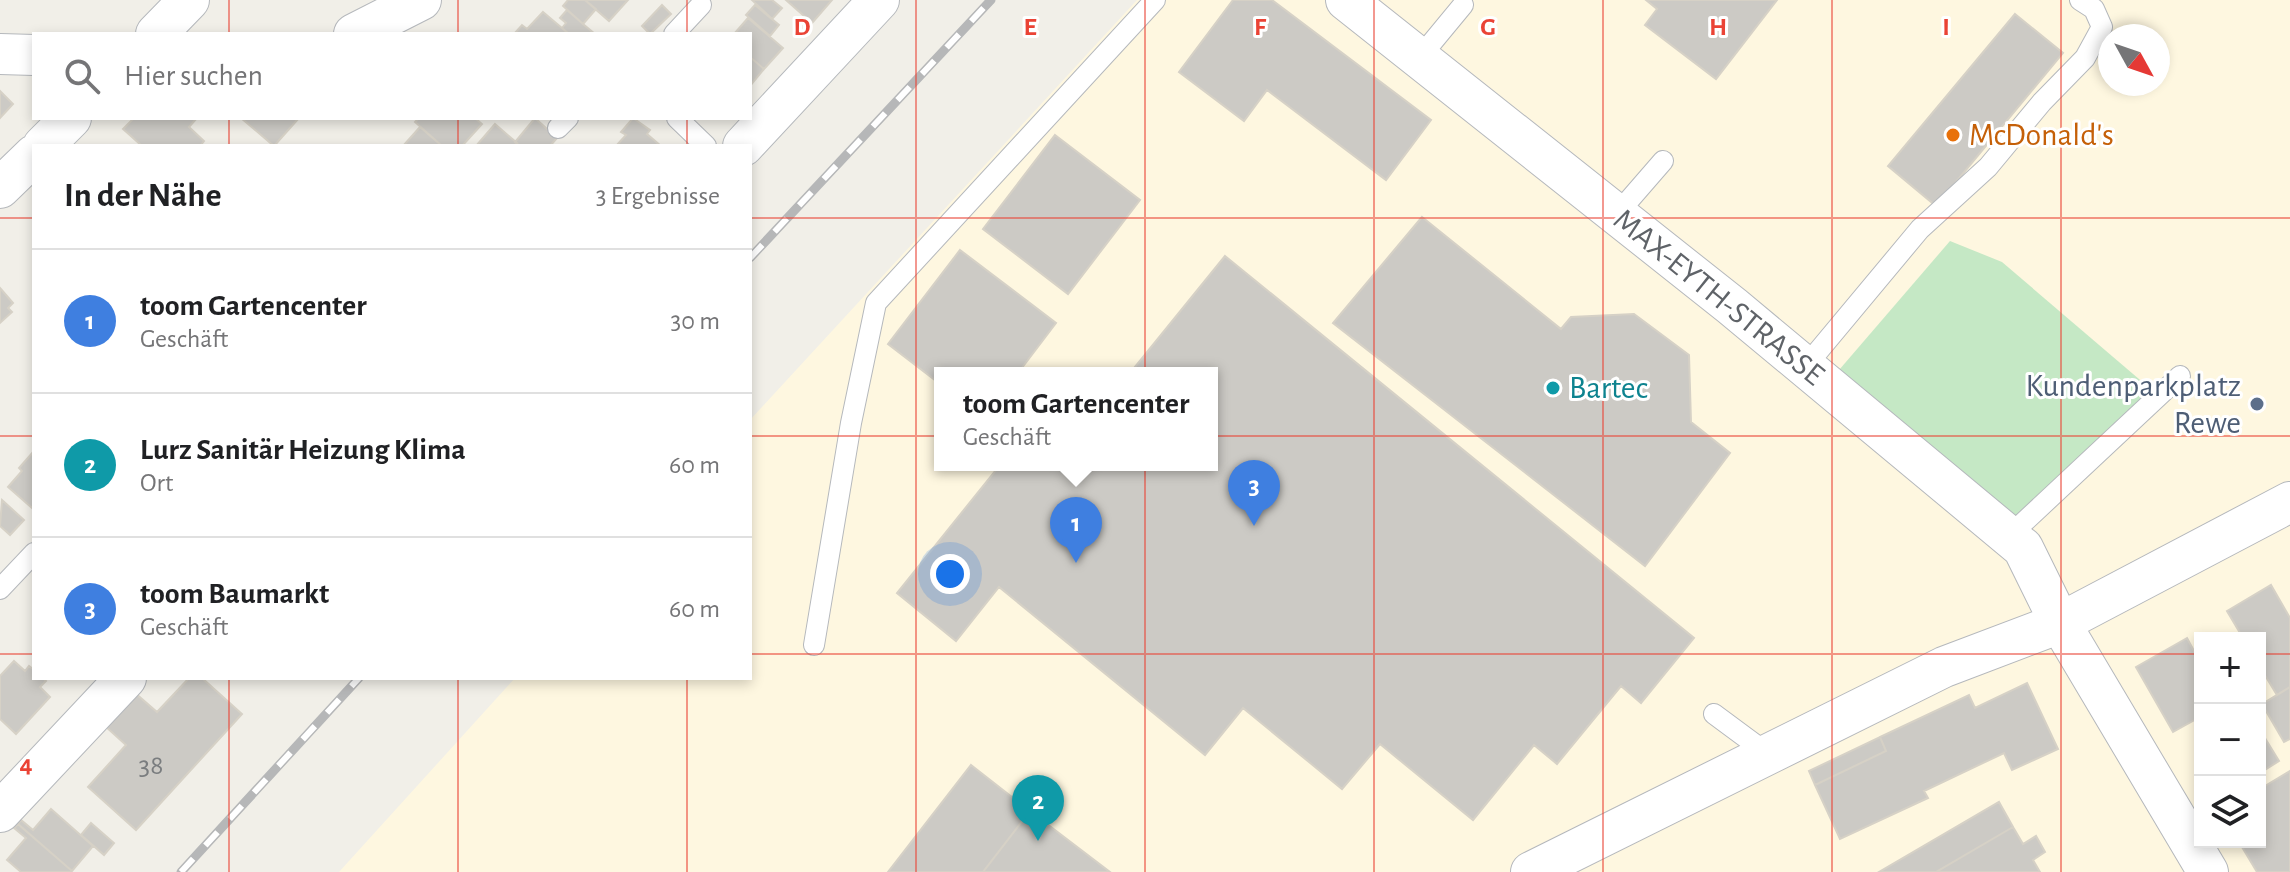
<!DOCTYPE html>
<html lang="de">
<head>
<meta charset="utf-8">
<style>
	body { margin:0; font-family:"Alegreya Sans",sans-serif; background:#f2f2f2; color:#202124 }
	.controls { position:absolute; right:24px; bottom:24px; display:grid; overflow:hidden; border-radius:0px; box-shadow:0 4px 12px #0003 }
	.controls button { width:72px; height:72px; display:grid; place-items:center; padding:0; border:0; border-bottom:2px solid #e0e0e0; background:#fff; color:#202124; font:40px sans-serif }
	.compass { position:absolute; left:2098px; top:24px; width:72px; height:72px; border-radius:50%; background:#fff; box-shadow:0 4px 12px #0003; rotate:130deg }
	.you { position:absolute; left:950px; top:574px; width:28px; height:28px; margin:-20px; border:6px solid #fff; border-radius:50%; background:#1a73e8; box-shadow:0 0 0 12px #1a73e833 }
	.badge { display:grid; place-items:center; width:52px; height:52px; border-radius:50%; background:#111827; color:#fff; font-size:26px; font-weight:700 }
	.pin { position:absolute; translate:-50% -66px; filter:drop-shadow(0 2px 4px #0008) }
	.pin::after { content:''; position:absolute; top:42px; width:28px; height:24px; background:inherit; clip-path:polygon(0 0,100% 0,50% 100%) }
	.popup { position:absolute; left:934px; top:367px; width:284px; height:104px; box-sizing:border-box; display:grid; place-content:center; border-radius:0px; background:#fff; filter:drop-shadow(0 2px 6px #0005); font-size:26px; white-space:nowrap; color:#757577 }
	.popup b { font-size:30px; color:#202124 }
	.popup::after { content:''; position:absolute; left:50%; top:100%; margin-left:-16px; border:16px solid transparent; border-top-color:#fff }
	.list { margin:0; padding:0; list-style:none }
	h2 { display:flex; justify-content:space-between; align-items:center; height:104px; margin:0; padding:0 32px; font-size:34px }
	h2 small { font-size:26px; font-weight:400; color:#757577 }
	.list li { display:grid; grid-template-columns:52px 1fr auto; gap:24px; align-items:center; box-sizing:border-box; height:144px; padding:0 32px; border-top:2px solid #e0e0e0 }
	.list b { display:block; font-size:30px; white-space:nowrap }
	.list p { margin:0; font-size:26px; white-space:nowrap; color:#757577 }
	.list em { font-size:26px; font-style:normal; color:#757577 }
	.icon { flex:none; width:44px; height:44px; fill:none; stroke:currentColor; stroke-width:2; stroke-linecap:round; stroke-linejoin:round }
	.map { position:relative; flex:none; width:2290px; height:872px; overflow:hidden }
	.search { position:absolute; background:#fff; box-shadow:0 4px 12px #0003; left:32px; top:32px; width:720px; height:88px; display:flex; align-items:center; gap:20px; box-sizing:border-box; padding:0 28px; border-radius:0px; color:#757577; font-size:30px }
	.panel { position:absolute; background:#fff; box-shadow:0 4px 12px #0003; left:32px; top:144px; width:720px; height:536px; border-radius:0px }
	.map>svg:first-child { display:block }
</style>
</head>
<body>
<div class="map">
<svg width="2290" height="872" viewBox="0 0 2290 872">
	<rect width="100%" height="100%" fill="#f1efe8"/>
	<path fill="#fef7e0" fill-rule="evenodd" d="M1137,0h1153v872h-1951l176,-194h235v-258zM2110,36h48v48h-48zM940,373h272v92h-272zM2200,638h60v204h-60z"/>
	<path fill="#c5e8c5" d="M1950,241l52,21 158,135 -151,139 -182,-152z"/>
	<path fill="#cccac5" stroke="#d6d1c6" stroke-width="2" d="M568,0h17l11,9 -13,15 -20,-18z
		M585,0h43l-19,21z
		M752,0h20l10,8 -10,11z
		M786,0h46l-20,23z
		M1233,0h39l159,120 -45,60 -119,-90 -23,31 -65,-49z
		M1646,0h131l-61,79 -71,-54 12,-16z
		M662,5l9,9 -21,20 -8,-8z
		M755,5l24,20 -9,11 -24,-21z
		M567,10l16,14 12,10h-26l-7,-6 4,-5 -6,-5z
		M543,12l26,22h-55l8,-9 5,4z
		M2015,14l48,39 -127,153 -48,-40z
		M748,18l35,30 -19,21 -14,-12v-23h-16z
		M750,57l14,12 -14,17z
		M0,91l13,13 -13,14z
		M134,118h63l-8,9 15,14 -4,5h-58l-19,-17z
		M241,118h58l-25,28z
		M419,118h56l7,6 -20,22h-20l-27,-24z
		M535,118l22,20 -7,8h-30l-5,-4z
		M633,118l17,12 -3,4 14,12h-45l10,-11 -5,-3z
		M495,124l22,19 -2,3h-39z
		M420,127l22,19h-39z
		M1055,135l85,65 -72,94 -85,-65z
		M1422,217l139,112 10,-12 63,-3 55,41 2,67 39,31 -85,113 -312,-243z
		M960,250l96,73 -38,50h-78v11l-52,-40z
		M1225,256l469,382 -53,65 -20,-17 -64,78 -23,-19 -61,75 -93,-76 -38,45 -99,-81 -38,47 -206,-168 -43,54 -59,-48 103,-128h212v-92h-82z
		M0,288l13,15 -5,5 4,4 -12,11z
		M34,451v54l-2,3 -24,-21 14,-16 -3,-3z
		M2,500l22,20 -14,15 -10,-9z
		M2271,585l19,33v69l-13,8 -17,-28v-29h-17l-16,-27z
		M2187,638l13,24v55l-27,15 -37,-65z
		M14,661l11,10 4,-5 5,4v8h9l3,3 -6,6 10,10 -34,37 -16,-15v-43z
		M189,678h13l40,36 -106,116 -48,-43 38,-42 -21,-19 30,-33 22,19z
		M2027,683l31,66 -46,21 -8,-17 -80,38 4,7 -88,41 -25,-54 71,-34 -6,-14 89,-42 6,13z
		M2290,687v52l-6,3 -22,-38z
		M2260,730l19,31 -19,12z
		M1880,737l6,14 -71,34 -6,-14z
		M971,765l59,46 -47,61h-95z
		M2290,771v101h-33l-18,-30h21v-53z
		M1999,802l14,25 -77,45h-57z
		M51,809l42,37 -21,25 -54,-47 3,-4 12,10z
		M1030,811l80,61h-127z
		M91,823l23,20 -10,12 -23,-20z
		M18,824l54,47 -1,1h-50l-14,-12 19,-22 -12,-10z
		M2013,827l10,17 13,-8 9,16 -12,8 7,12h-104z"/>
	<g fill="none" stroke-linecap="round" stroke-linejoin="round">
		<g stroke="#b5b8bc" stroke-width="22">
			<path id="service" d="M674,34l27,-29
				M1420,57l43,-52
				M677,118l29,28
				M558,128l10,-10
				M1617,214l46,-53
				M1805,367l115,-138 68,-62 54,-65 43,-44 17,-31 -8,-18 -14,-9
				M2009,536l171,-160
				M0,589l34,-36
				M814,645l37,-222 25,-120 279,-303
				M1714,714l54,40"/>
		</g>
		<g stroke="#b5b8bc" stroke-width="42">
			<path id="minor" d="M1346,0l386,306 291,242 37,75 148,249
				M156,34l33,-34
				M354,34l67,-34
				M0,54l34,1
				M43,146l28,-28
				M743,146l136,-146
				M0,188l34,-33
				M0,812l126,-134
				M1531,872l413,-205 116,-44 230,-121"/>
		</g>
		<use href="#service" stroke="#fff" stroke-width="20"/>
		<use href="#minor" stroke="#fff" stroke-width="40"/>
		<g stroke="#b6b7b8" stroke-width="9">
			<path id="rail" d="M750,258l241,-258
				M181,872l178,-194"/>
		</g>
		<use href="#rail" stroke="#fff" stroke-width="6" stroke-dasharray="18" stroke-linecap="butt"/>
	</g>
	<path fill="none" stroke="#ea4335" stroke-width="2" stroke-opacity="0.55" d="M229,0v34M458,0v34M687,0v34M916,0v872M1145,0v872M1374,0v872M1603,0v872M1832,0v872M2061,0v872M229,118v28M458,118v28M687,118v28M0,218h34M750,218h1540M0,436h34M750,436h1540M0,654h34M750,654h1450M2260,654h30M229,678v194M458,678v194M687,678v194"/>
	<circle fill="#e8710a" stroke="#fff" stroke-width="3" cx="1953" cy="135" r="8"/>
	<circle fill="#0f9aa8" stroke="#fff" stroke-width="3" cx="1553" cy="388" r="8"/>
	<circle fill="#5c6f8a" stroke="#fff" stroke-width="3" cx="2257" cy="404" r="8"/>
	<g text-anchor="middle" dominant-baseline="central" stroke-width="6" stroke-linejoin="round" paint-order="stroke">
		<g font-size="28" fill="#7a7d7f">
			<text x="151" y="766">38</text>
		</g>
		<g font-size="32" fill="#c56008" stroke="#fff" text-anchor="start">
			<text x="1969" y="135">McDonald's</text>
		</g>
		<g font-size="32" fill="#5f6368" stroke="#fff">
			<text transform="translate(1719 297) rotate(39)">MAX-EYTH-STRASSE</text>
		</g>
		<g font-size="32" fill="#4e5e75" stroke="#fff" text-anchor="end">
			<text x="2241" y="386">Kundenparkplatz<tspan x="2241" dy="37">Rewe</tspan></text>
		</g>
		<g font-size="32" fill="#0d838f" stroke="#fff" text-anchor="start">
			<text x="1569" y="388">Bartec</text>
		</g>
	</g>
	<g font-size="26" text-anchor="middle" font-weight="bold" fill="#ea4335" stroke="#fff" stroke-width="6" stroke-linejoin="round" paint-order="stroke">
		<text x="802" y="35">D</text>
		<text x="1030" y="35">E</text>
		<text x="1260" y="35">F</text>
		<text x="1488" y="35">G</text>
		<text x="1718" y="35">H</text>
		<text x="1946" y="35">I</text>
		<text x="26" y="772">4</text>
	</g>
</svg>
<div class="controls">
<button>+</button>
<button>−</button>
<button><svg class="icon" aria-label="layers" viewBox="0 0 24 24"><path d="M12 4l9 5-9 5-9-5zM3 14l9 5 9-5"/></svg></button>
</div>
<svg class="compass" viewBox="-18 -18 36 36"><path d="M0-13l5 13h-10z" fill="#e53935"/><path d="M0 13l5-13h-10z" fill="#757577"/></svg>
<div class="you"></div>
<div class="pin badge" style="left:1076px;top:563px;background:#3f7fe0">1</div>
<div class="popup"><b>toom Gartencenter</b>Geschäft</div>
<div class="pin badge" style="left:1038px;top:841px;background:#0f9aa8">2</div>
<div class="pin badge" style="left:1254px;top:526px;background:#3f7fe0">3</div>
<div class="search"><svg class="icon" aria-label="search" viewBox="0 0 24 24"><circle cx="10" cy="10" r="6"/><path d="M15 15l6 6"/></svg>Hier suchen</div>
<section class="panel">
<h2>In der Nähe<small>3 Ergebnisse</small></h2>
<ul class="list">
<li><span class="badge" style="background:#3f7fe0">1</span><div><b>toom Gartencenter</b><p>Geschäft</p></div><em>30 m</em></li>
<li><span class="badge" style="background:#0f9aa8">2</span><div><b>Lurz Sanitär Heizung Klima</b><p>Ort</p></div><em>60 m</em></li>
<li><span class="badge" style="background:#3f7fe0">3</span><div><b>toom Baumarkt</b><p>Geschäft</p></div><em>60 m</em></li>
</ul>
</section>
</div>
</body>
</html>
